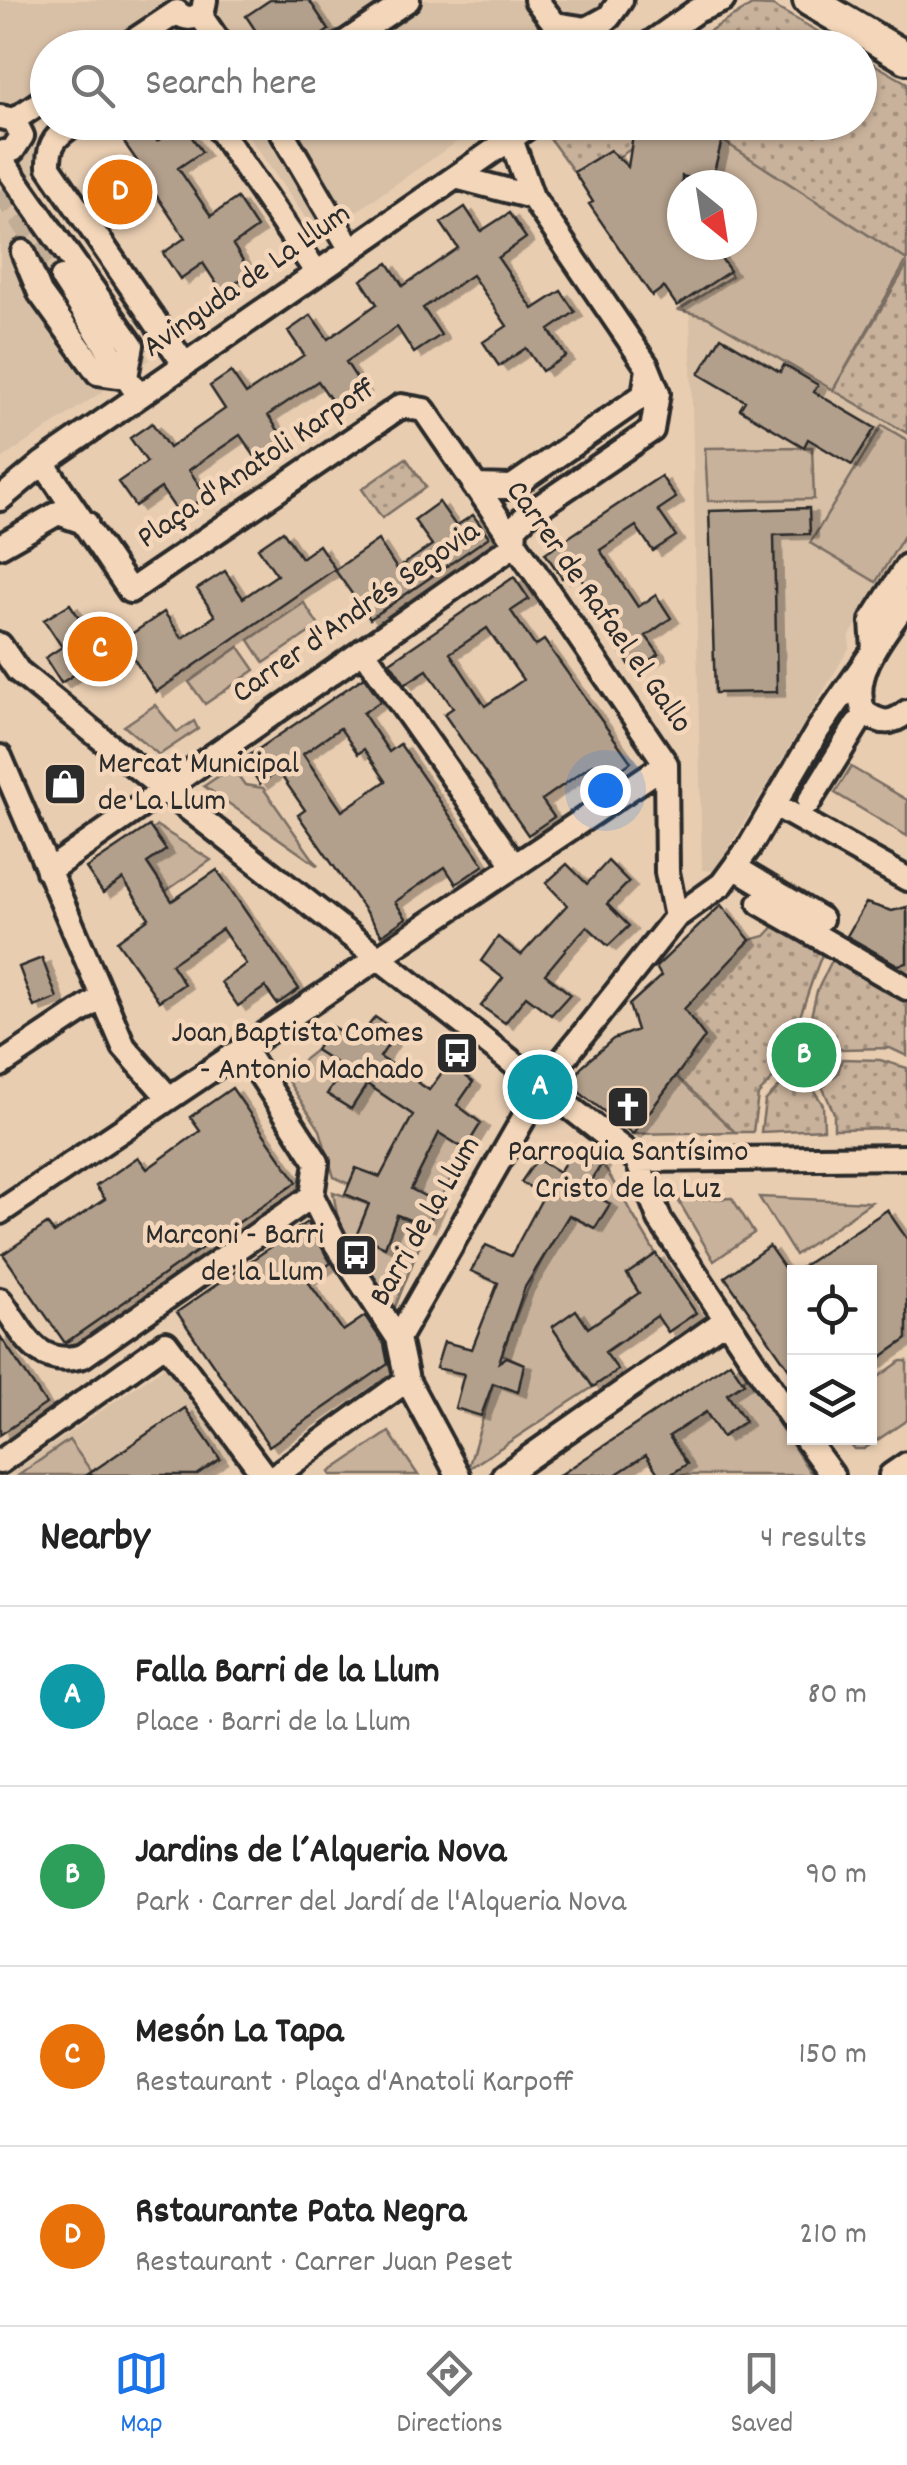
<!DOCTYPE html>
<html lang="en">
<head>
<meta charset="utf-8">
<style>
	body { margin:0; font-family:Dekko,sans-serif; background:#f6f6f6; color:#222 }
	.controls { position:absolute; right:30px; bottom:30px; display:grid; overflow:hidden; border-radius:0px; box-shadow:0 2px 8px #0004 }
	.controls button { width:90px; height:90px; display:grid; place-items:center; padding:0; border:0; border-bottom:2px solid #e0e0e0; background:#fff; color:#222; font:50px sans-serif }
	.compass { position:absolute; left:667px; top:170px; width:90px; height:90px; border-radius:50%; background:#fff; box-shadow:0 2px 8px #0004; rotate:150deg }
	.you { position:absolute; left:605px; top:790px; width:35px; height:35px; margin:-25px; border:8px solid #fff; border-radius:50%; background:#1a73e8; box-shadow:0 0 0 15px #1a73e833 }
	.badge { display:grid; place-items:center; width:65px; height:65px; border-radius:50%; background:#1a73e8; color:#fff; font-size:32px; font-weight:700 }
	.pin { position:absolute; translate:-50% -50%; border:5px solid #fff; box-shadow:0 2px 10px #0006 }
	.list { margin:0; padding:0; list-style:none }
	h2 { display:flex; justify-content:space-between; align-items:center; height:130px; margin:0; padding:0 40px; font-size:42px }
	h2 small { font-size:32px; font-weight:400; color:#767676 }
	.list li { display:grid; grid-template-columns:65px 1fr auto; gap:30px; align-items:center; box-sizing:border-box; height:180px; padding:0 40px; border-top:2px solid #e0e0e0 }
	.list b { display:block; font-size:38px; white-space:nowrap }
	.list p { margin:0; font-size:32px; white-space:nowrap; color:#767676 }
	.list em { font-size:32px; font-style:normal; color:#767676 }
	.icon { flex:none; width:55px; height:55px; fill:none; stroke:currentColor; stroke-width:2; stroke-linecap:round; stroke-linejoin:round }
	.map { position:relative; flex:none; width:907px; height:1475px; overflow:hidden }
	.search { position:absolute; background:#fff; box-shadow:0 2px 8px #0004; left:30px; right:30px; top:30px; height:110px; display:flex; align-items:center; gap:25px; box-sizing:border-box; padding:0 35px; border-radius:55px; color:#767676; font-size:38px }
	.sheet { height:850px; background:#fff }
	nav { display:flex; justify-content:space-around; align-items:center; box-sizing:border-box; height:140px; border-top:2px solid #e0e0e0; background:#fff; font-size:28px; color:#767676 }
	nav a { display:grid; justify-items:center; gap:5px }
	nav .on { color:#1a73e8 }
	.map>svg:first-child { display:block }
</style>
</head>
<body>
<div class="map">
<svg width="907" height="1475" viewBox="0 0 907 1475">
	<defs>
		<pattern id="park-dots" width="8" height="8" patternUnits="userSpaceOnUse" patternTransform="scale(2.5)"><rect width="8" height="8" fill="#c9b29b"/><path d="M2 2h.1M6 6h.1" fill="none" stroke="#a3917f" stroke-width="1.8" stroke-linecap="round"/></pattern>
		<filter id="shadow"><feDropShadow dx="8" dy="4.5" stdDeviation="0" flood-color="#0004"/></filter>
	</defs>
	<rect width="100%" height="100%" fill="#e8cdb1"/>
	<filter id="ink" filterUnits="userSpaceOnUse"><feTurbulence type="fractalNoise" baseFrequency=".01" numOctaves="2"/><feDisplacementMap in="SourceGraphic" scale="20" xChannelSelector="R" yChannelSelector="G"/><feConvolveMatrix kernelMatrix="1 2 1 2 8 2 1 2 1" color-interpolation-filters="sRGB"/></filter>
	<g filter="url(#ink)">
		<path fill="#d8c0a6" d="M0,0h637l-47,47 -403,1 -13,-18 -26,17 -100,1 -1,67 -11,8 -3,67 117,170 -150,100z
			M239,123h245l-165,114z
			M690,313l17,4 200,116v109l-58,95 1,10 -135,224 -13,-1z
			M174,1360l64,92 -32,23h-197z"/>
		<path fill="#c9b29b" stroke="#7a6e63" stroke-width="2.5" d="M722,140l185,120 -74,130 -126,-73 -28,-7 53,-34 -20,-31h30v-60h-60l-23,-14 52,11z
			M882,425l25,15v91l-31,51 -66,-39z
			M812,447l2,52 -106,2 -3,-53z
			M304,603l15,23 -55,37 -15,-23z
			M239,647l16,23 -50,34 -16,-22z
			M155,705l22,27 17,-11 4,8 -39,26 -35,-29z
			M232,767l13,18 18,3 55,78 -114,-80z
			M851,767l56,33v36l-72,-43z
			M157,826l54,34 -45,31 -19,-28 19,-13 -14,-20z
			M316,1050l28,18 -17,26 24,15 16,-25 46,31 -33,62 -24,-9 -7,16 -15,-7 -14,-47 -36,-55z
			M676,1076l59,56 -102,2z
			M439,1133l26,16 -27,54 -27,-14z
			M602,1163l54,91 -29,20 12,19 -51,35 -12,-17 -24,16 41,60 -125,82 25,-85 25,7 6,-27 -22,-10c17,-51 37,-94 67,-139l25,13 15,-24 -23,-14z
			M333,1192l36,12 -12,30 28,12 12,-31 30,12 -32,80 -56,-82z
			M759,1197l112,5 -76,53z
			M732,1198l22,35 -40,28 -36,-61z
			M901,1361h6v59l-43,29h-10l-8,-11h24v-55z
			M747,1376l65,99h-142l17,-11 -18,-28 37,-24 16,25 23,-15 -18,-28z
			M389,1432l29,43h-87l-1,-3z
			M69,1440l25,35h-75z"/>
		<path fill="url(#park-dots)" stroke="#7a6e63" stroke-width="2.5" d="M752,5l21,1 72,41h-162z
			M860,56l47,27v177l-185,-120 -38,-17 176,-1z
			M574,123h61l-4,26 -14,9 -8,-7 -35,21 -24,-33z
			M907,265v168l-74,-43z
			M406,458l20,29 -44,31 -20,-29z
			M780,920l45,29c-9,15 -25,71 -28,75 -15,16 -38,21 -21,51l-18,20 -5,37h-18l-59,-56 29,-39 -21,-28 66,-69 15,-4z
			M835,954l72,40v62l-17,-8 -50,1 -16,-23 -14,-5 7,-30z
			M842,1059l38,1 27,8v60l-73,1v-16l-12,-27 16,-13z
			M782,1084l31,5 10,16 1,24 -63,3 4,-31z"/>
		<path fill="#b3a08c" stroke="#2b2b2b" stroke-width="2.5" fill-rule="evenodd" filter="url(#shadow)" d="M270,0h39l20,30 -26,18h-36l-21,-32z
			M137,122h7l13,19 26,-17 19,28 -24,16 33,48 26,-18 20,30 -24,17 18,28 -29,19 -19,-29 -23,16 -17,-26 22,-15 -35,-52 -23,15 -16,-22 26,-18 -18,-26z
			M635,122h49l38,18 -11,43 -29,-7v69h30l18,26 -53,35 -13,-19 -12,9 -63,-92 4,-2 -19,-30 36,-22 18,17z
			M465,207l16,24 28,-18 17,25 -28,20 35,51 28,-18 14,21 -26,18 17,26 -24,15 -16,-23 -27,18 -16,-24 24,-16 -35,-51 -49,33 18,27 -27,18 -17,-26 -51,35 17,26 -27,19 -18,-26 -50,34 18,27 -28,19 -18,-26 -51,35 18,26 -28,18 -18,-26 -26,18 -17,-24 29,-20 -17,-24 22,-15 17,25 56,-39 -15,-23 21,-14 15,22 58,-39 -16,-24 23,-16 17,24 49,-35 -16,-24 27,-17 15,23 55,-38 -17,-25z
			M721,337l59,35 4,-7 34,20 -4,7 61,36 -23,37 -44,-26 -4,8 -64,-38 5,-8 -46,-27z
			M661,476l15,22 -18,12 18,26 -23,15 -17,-25 -36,24 38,57 18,-12 15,23 -25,18 13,18 -25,17 -44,-63 8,-5 -23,-34 -13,9 -17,-25z
			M439,502l17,24 17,-11 16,22 -119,82 -35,-49 43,-30 19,29 35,-24 -18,-25z
			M809,508l1,26 -36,1 3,157 -62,1 -6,-182z
			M283,531l18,27 18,-13 16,24 -179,123 -33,-49 -62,40 -16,-25 17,-11 -18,-27 26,-16 17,26 22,-14 15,23 40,-27 18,26 33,-22 -18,-27 28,-18 18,27 34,-23 -19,-27z
			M514,577l15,22 -18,12 24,35 9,-6 87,122 -26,19 -12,-17 -51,36 12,17 -26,18 -84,-121 9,-6 -26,-38 -22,14 -15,-22zM487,628l36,52 -38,26 -35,-53z
			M364,677l17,24 -18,12 26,39 11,-8 84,121 -28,19 -11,-17 -50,35 11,16 -24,17 -84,-120 7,-5 -27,-39 -18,13 -16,-25zM340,728l18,26 6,-5 22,32 -44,30 -39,-57z
			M149,826l17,24 -19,13 25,38 45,-31 82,119 -22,15 -12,-17 -27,19 -17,-24 25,-18 -24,-35 -51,35 13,20 -25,17 -42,-60 32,-23 -26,-39 -20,14 -17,-25z
			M608,861l21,21 -22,22 22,22 -21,20 -21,-20 -22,24 -20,24 25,20 -19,21 -25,-19 -21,27 -24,-17 22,-28 -22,-17 17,-24 23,18 46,-50 -21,-22 21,-19 20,20z
			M866,903l26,8 15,-4v56l-9,2 -51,-29z
			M721,905l29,35 -66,69 21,28 -72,97 -62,-48 11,-20 31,-27 24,-9 -8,-25 32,-29 -5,-9z
			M42,958l15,40 -23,9 -15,-40z
			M375,1017l22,15 -17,25 49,33 20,-27 24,19 -16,23 24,18 -16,26 -26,-16 -28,56 27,14 -11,24 -30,-12 -12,32 -28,-13 12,-30 -24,-10 11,-26 24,9 33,-62 -46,-31 -16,25 -24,-15 17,-26 -28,-18 15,-24 26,15z
			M232,1088l65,94 -232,161 -62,-89 44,-30 7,9 51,-34 -9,-13 42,-29 9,12 53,-38 -10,-14z
			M577,1144l25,19 -16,27 24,14 -15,24 -26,-13 -44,72 -26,75 8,-5 17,7 -6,28 -25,-9 -12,33 -26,-8 9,-34 -28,-6 8,-26 28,7 26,-66 -27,-12 15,-26 25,11 33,-61 -23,-13 16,-23 22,13z
			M887,1210l20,29v100l-37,26v-93h-76z
			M307,1222l24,41 -24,17 36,51 22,-15 19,28 4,20 -119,82 -92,-134z
			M769,1246l25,36v94l-69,-99z
			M656,1254l40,59 -28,19 -11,-16 -52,36 13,18 -25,17 -41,-60 24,-17 12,18 51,-35 -12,-19z
			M0,1336l46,68 -46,31z
			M730,1362l14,21 -17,11 18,27 -23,16 -16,-25 -37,24 18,28 -17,11h-11l-13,-20 -31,20h-55z
			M185,1408l35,51 -24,16h-109z"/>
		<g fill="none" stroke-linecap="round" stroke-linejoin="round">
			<path stroke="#c2ad96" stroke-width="22" stroke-dasharray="22 11" stroke-linecap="butt" d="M0,190l62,88"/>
			<g stroke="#2b2b2b" stroke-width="30">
				<path id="minor" d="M536,0l19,24 32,5 22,-12
					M177,12c8,8 18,8 26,-1l2,-11
					M200,15l23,33
					M123,48l54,-36
					M337,48l71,-48
					M572,48l37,-31 12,-17
					M644,48l52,-37 27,-11
					M0,117l14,3 8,16 -9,14 -13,3
					M14,120l34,-23
					M77,122c-20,13 -29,20 -28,45l136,198
					M214,122l103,151
					M276,122l75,128
					M511,139l21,58 115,169 11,27 -6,37 -125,85 -12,12 -1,18
					M0,158l132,187 -6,32 13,19
					M456,177l76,20
					M23,252l17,41 58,80 28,4
					M62,278l64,99
					M43,463l87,128 271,-185 23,4 242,354 1,108 9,45
					M474,486l38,1 132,-92 4,-26
					M0,499l43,-36 492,-341
					M0,546l58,-33 28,10
					M907,601c-20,30 -59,72 -43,111 17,12 27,13 43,0
					M0,645l18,26 144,117 475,372 23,60 134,202
					M363,650l152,216
					M0,757l124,290 45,51
					M809,802l48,-78
					M775,805l132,74
					M736,868l85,51
					M48,871l466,-326
					M760,903l147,85
					M243,1048l74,114 -5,34 24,48 62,94 9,42 51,95
					M0,1065l102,-68
					M637,1160l270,-3
					M0,1212l666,-448
					M0,1300c25,34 36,69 83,56l229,-160
					M398,1338l144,-252 134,-169 46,-33 28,-38 68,-116 56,-80 -2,-29 35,-55
					M805,1438l27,37
					M0,1462l166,-119 98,132
					M276,1475l131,-95
					M504,1475l220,-154
					M891,1475l16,-11"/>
			</g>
			<g stroke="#2b2b2b" stroke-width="38">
				<path id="major" d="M809,0l98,58"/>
			</g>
			<use href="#minor" stroke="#f4d7ba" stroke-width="22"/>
			<use href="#major" stroke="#f4d7ba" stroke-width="30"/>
		</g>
	</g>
	<defs>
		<g id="shop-square" transform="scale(2.25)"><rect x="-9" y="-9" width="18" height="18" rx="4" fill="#2b2b2b" stroke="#f4d7ba"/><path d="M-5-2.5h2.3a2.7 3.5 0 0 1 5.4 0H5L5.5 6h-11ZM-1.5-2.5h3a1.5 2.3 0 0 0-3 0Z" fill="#fff"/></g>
		<g id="bus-square" transform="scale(2.25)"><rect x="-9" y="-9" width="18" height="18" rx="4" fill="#2b2b2b" stroke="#f4d7ba"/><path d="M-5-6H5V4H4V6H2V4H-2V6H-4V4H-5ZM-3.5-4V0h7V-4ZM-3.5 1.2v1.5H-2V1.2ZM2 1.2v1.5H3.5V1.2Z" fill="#fff"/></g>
		<g id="church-square" transform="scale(2.25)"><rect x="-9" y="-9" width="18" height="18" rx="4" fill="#2b2b2b" stroke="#f4d7ba"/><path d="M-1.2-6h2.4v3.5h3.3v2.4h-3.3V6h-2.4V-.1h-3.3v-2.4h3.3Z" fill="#fff"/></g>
	</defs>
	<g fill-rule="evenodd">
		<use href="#shop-square" x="65" y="784"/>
		<use href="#bus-square" x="457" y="1053"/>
		<use href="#church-square" x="628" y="1107"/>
		<use href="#bus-square" x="356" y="1255"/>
	</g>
	<g text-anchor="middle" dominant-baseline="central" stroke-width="9" stroke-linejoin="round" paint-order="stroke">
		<g font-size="32" fill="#2b2b2b" stroke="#f4d7ba">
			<text transform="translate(248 282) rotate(-35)">Avinguda de La Llum</text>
			<text transform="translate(258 465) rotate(-34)">Plaça d'Anatoli Karpoff</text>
			<text transform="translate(597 608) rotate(55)">Carrer de Rafael el Gallo</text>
			<text transform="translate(357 614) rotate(-35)">Carrer d'Andrés Segovia</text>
			<text transform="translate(427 1222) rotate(-60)">Barri de la Llum</text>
		</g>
		<g font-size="32" fill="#2b2b2b" stroke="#f4d7ba" text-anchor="end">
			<text x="98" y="766" text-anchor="start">Mercat Municipal<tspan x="98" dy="37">de La Llum</tspan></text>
			<text x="424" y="1035">Joan Baptista Comes<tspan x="424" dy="37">- Antonio Machado</tspan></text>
			<text x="628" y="1154" text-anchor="middle">Parroquia Santísimo<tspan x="628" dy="37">Cristo de la Luz</tspan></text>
			<text x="324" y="1237">Marconi - Barri<tspan x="324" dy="37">de la Llum</tspan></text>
		</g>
	</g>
</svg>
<div class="controls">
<button><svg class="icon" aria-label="locate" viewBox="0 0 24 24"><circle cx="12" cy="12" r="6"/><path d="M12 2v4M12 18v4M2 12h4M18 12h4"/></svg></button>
<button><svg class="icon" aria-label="layers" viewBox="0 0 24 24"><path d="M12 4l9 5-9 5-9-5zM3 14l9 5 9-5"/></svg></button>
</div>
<svg class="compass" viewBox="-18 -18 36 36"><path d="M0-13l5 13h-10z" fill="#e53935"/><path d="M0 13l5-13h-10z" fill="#767676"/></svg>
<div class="you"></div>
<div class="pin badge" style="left:540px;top:1087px;background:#0f9aa8">A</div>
<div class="pin badge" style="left:804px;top:1055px;background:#2e9e5b">B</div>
<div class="pin badge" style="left:100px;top:649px;background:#e8710a">C</div>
<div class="pin badge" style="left:120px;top:192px;background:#e8710a">D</div>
<div class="search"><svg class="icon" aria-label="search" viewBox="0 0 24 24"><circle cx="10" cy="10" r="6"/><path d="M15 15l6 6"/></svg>Search here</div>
</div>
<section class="sheet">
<h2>Nearby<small>4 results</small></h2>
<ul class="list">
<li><span class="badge" style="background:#0f9aa8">A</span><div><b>Falla Barri de la Llum</b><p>Place · Barri de la Llum</p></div><em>80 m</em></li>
<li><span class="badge" style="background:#2e9e5b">B</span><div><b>Jardins de l´Alqueria Nova</b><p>Park · Carrer del Jardí de l'Alqueria Nova</p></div><em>90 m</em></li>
<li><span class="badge" style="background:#e8710a">C</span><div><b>Mesón La Tapa</b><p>Restaurant · Plaça d'Anatoli Karpoff</p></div><em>150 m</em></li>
<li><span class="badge" style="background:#e8710a">D</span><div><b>Rstaurante Pata Negra</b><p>Restaurant · Carrer Juan Peset</p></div><em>210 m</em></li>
</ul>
</section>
<nav>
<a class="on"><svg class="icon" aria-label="map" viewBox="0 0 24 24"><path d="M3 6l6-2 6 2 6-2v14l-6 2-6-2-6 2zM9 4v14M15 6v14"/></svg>Map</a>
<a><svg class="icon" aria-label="directions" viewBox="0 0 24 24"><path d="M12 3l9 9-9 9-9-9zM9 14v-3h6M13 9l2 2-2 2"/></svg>Directions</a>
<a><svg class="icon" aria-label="saved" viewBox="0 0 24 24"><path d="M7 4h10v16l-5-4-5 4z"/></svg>Saved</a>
</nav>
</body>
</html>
